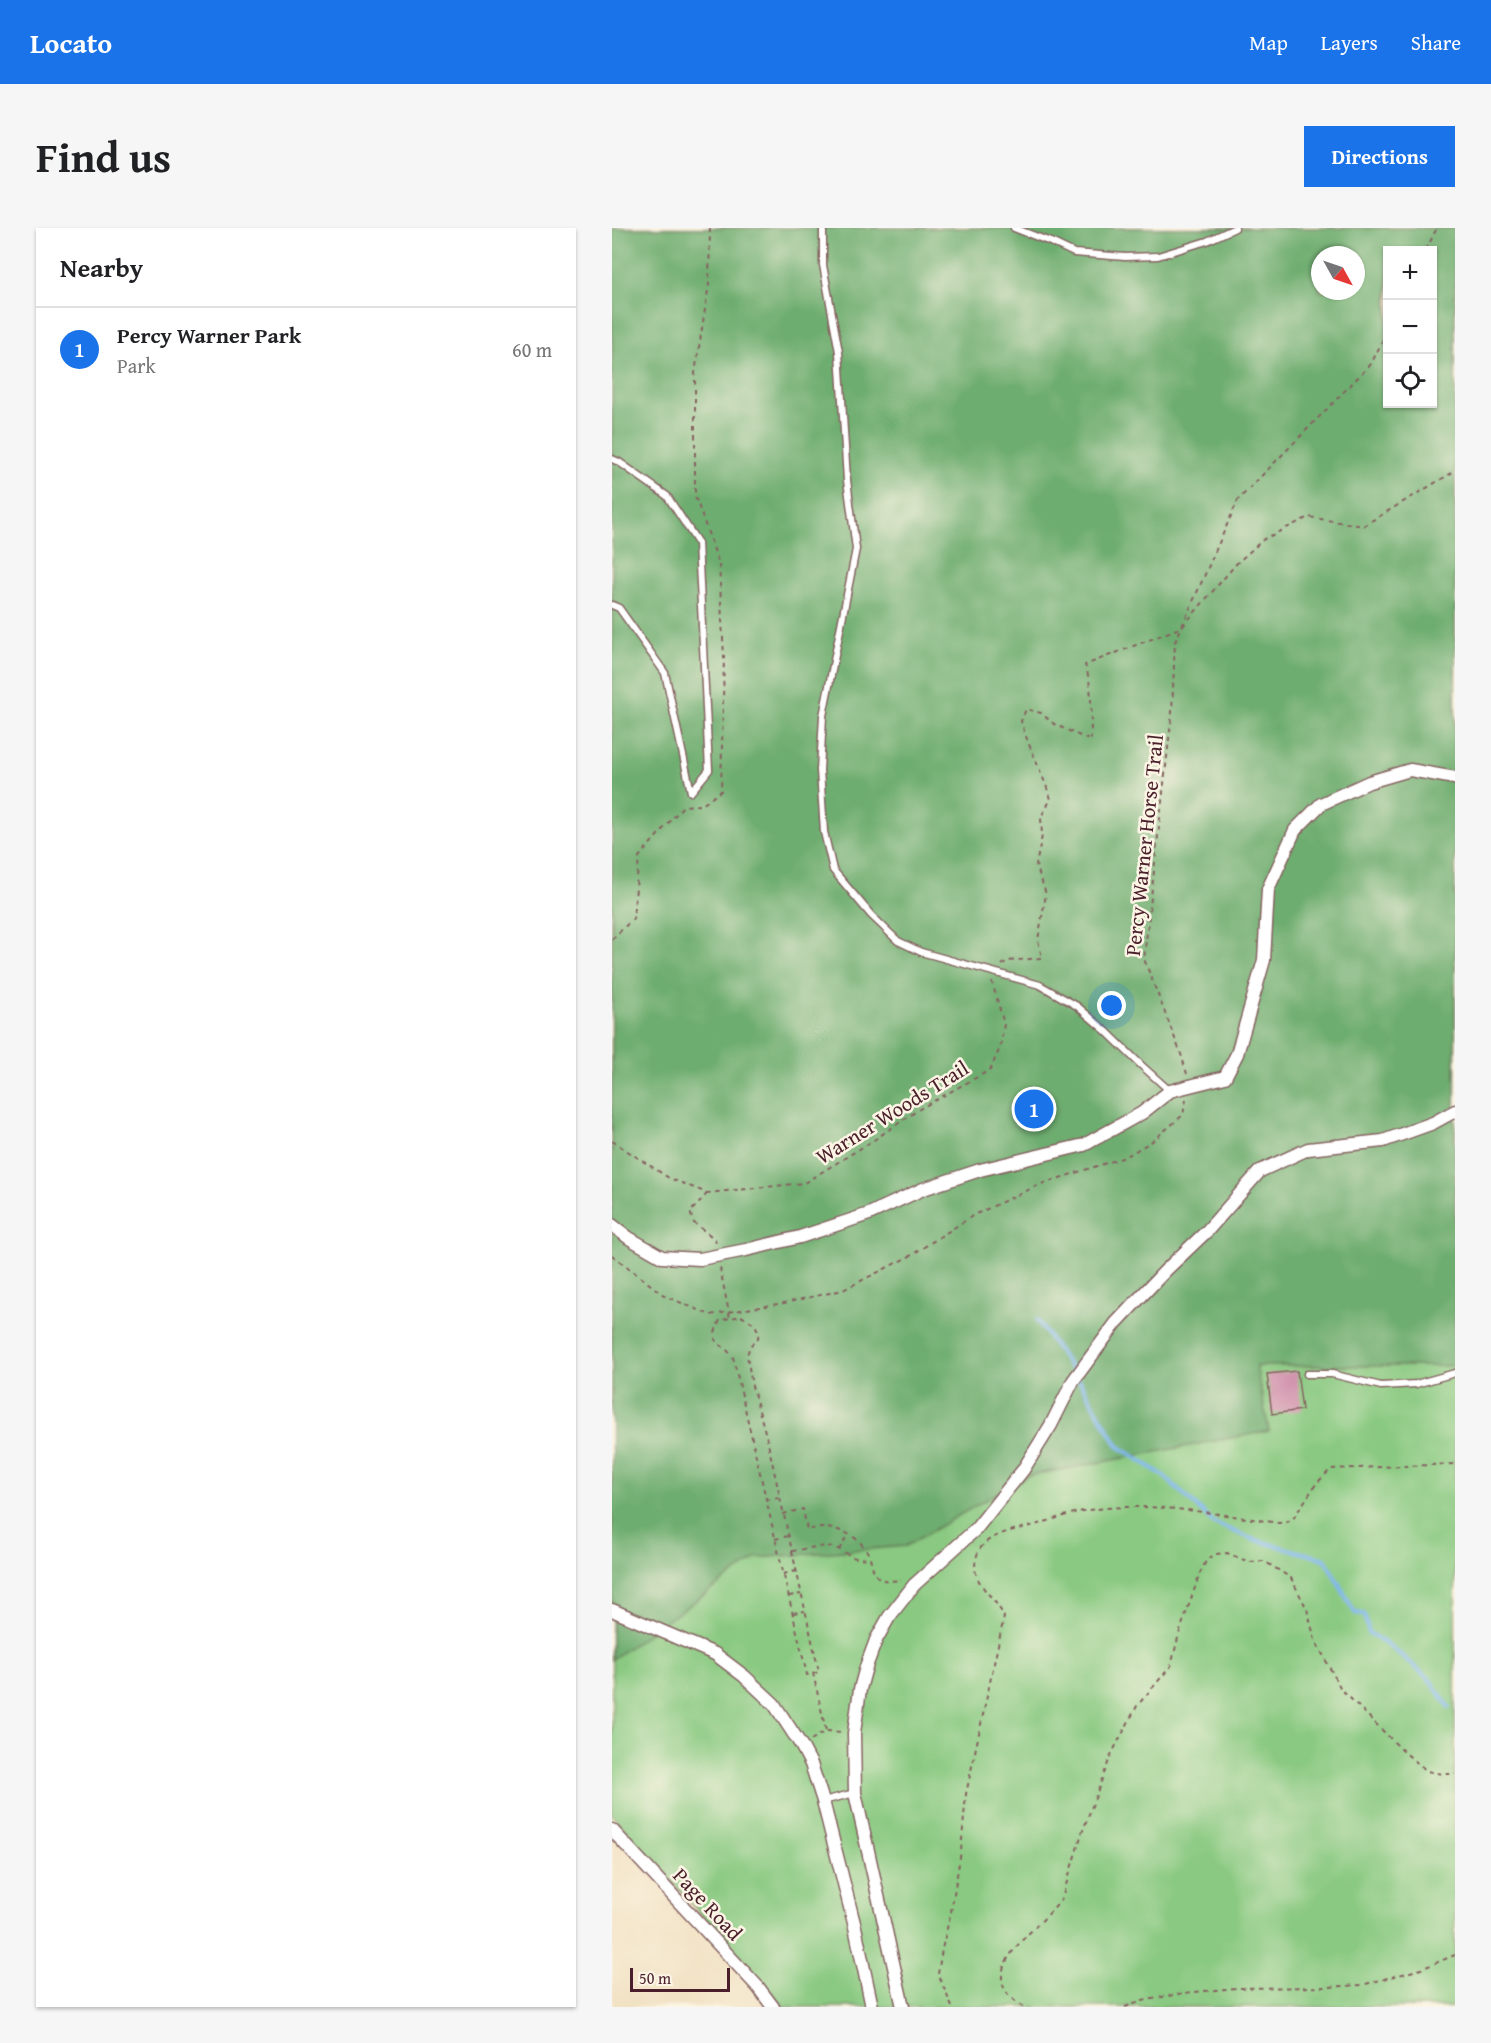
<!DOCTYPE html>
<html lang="en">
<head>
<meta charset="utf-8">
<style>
	body { margin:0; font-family:"Gentium Book Plus",serif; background:#f6f6f6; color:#202124 }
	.controls { position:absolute; right:18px; top:18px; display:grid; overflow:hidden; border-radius:0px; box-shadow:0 2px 4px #0004 }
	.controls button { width:54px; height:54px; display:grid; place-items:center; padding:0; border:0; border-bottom:2px solid #e0e0e0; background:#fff; color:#202124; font:30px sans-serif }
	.compass { position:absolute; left:699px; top:18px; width:54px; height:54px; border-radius:50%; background:#fff; box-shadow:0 2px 4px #0004; rotate:130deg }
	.scale { position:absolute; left:18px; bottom:15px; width:100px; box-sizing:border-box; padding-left:6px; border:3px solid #4a1f2b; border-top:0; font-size:16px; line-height:21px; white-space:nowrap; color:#4a1f2b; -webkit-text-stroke:4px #fcf5e5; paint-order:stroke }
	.you { position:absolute; left:500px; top:778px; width:21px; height:21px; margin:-15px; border:4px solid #fff; border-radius:50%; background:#1a73e8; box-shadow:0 0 0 9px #1a73e833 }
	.badge { display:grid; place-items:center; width:39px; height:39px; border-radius:50%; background:#1a73e8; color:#fff; font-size:20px; font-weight:700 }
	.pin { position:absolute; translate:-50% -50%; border:3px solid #fff; box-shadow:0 2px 6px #0006 }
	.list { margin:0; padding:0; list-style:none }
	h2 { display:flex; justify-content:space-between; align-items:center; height:78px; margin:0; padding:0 24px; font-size:26px }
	h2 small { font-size:20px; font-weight:400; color:#757577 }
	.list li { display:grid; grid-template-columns:39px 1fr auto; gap:18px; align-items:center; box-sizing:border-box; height:84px; padding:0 24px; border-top:2px solid #e0e0e0 }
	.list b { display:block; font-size:22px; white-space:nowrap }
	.list p { margin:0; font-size:20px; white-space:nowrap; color:#757577 }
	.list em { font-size:20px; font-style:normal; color:#757577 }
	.icon { flex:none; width:33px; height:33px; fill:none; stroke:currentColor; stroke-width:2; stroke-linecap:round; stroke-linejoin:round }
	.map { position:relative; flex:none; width:843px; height:1779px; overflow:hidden; border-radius:0px }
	header { display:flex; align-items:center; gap:36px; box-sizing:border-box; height:84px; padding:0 30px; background:#1a73e8; color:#fff }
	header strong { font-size:28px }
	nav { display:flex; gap:33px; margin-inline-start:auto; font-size:21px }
	.intro { display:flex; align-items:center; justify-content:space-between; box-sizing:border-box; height:144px; padding:0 36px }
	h1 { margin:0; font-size:42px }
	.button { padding:15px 27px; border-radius:0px; background:#1a73e8; color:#fff; font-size:21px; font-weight:700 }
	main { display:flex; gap:36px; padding:0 36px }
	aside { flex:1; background:#fff; border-radius:0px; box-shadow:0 2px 4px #0004 }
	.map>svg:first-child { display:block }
</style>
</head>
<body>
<header>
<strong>Locato</strong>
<nav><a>Map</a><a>Layers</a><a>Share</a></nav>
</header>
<div class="intro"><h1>Find us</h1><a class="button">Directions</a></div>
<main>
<aside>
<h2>Nearby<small></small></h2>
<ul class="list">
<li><span class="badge">1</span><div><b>Percy Warner Park</b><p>Park</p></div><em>60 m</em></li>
</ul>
</aside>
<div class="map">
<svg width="843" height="1779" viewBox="0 0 843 1779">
	<rect width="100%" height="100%" fill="#fcf5e5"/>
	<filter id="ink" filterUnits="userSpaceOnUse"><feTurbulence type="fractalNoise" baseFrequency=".0167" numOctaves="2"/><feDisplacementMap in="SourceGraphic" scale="12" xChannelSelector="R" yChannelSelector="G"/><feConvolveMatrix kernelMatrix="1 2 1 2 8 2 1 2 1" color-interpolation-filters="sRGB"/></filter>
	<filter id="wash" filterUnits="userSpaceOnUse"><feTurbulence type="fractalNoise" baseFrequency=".008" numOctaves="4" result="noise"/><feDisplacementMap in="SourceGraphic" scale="24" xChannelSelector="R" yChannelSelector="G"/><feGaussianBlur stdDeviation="1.35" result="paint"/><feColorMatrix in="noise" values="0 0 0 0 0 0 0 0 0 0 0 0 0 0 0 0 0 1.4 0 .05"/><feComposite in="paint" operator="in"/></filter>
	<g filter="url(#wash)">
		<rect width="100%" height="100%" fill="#f2e2c4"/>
		<path fill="#89c981" stroke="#6a7456" stroke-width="1.5" fill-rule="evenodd" d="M0,0h843v1779h-671l-172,-192zM776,22h44v154h-44zM708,27h36v36h-36z"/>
		<path fill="#6ead6f" stroke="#5c664d" stroke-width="1.5" fill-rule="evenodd" d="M0,0h843v1135l-5,3h-194l13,65 -242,45 -121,70 -149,12 -145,101zM776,22h44v154h-44zM708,27h36v36h-36z"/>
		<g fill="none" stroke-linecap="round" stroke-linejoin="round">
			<path stroke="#7eb6ee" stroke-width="4" d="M425,1092l37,53
				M467,1152l39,66 46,30 50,47 38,16 73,20 30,54 9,1 5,19 26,17 34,29 20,28"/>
		</g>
		<g id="blocks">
			<path fill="#d294ae" d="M685,1143l5,39 -30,4 -5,-40z"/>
		</g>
	</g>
	<g filter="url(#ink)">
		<use href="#blocks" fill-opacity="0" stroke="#856361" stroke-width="1.5"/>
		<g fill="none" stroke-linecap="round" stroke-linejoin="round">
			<g stroke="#856361" stroke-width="9">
				<path id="lane" d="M211,0v37l16,87 8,128 9,69 -33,167 -3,54 4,62 9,38 38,45 27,26 23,11 119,33 37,21 29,25 35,34 29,26
					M402,0l39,15 21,10 51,4 33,-1 49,-15 28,-13
					M0,231l7,3 48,34 31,47 11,227 -18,22 -26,-119 -46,-65 -7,-3
					M695,1146h25l49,12 35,-2 39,-11
					M211,1573l32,-8"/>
			</g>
			<g stroke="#856361" stroke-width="15">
				<path id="street" d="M0,997l17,13 33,19 38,2 46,-9 54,-13 69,-23 54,-25 57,-19 104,-25 58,-32 28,-22 55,-14 12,-23 27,-94 4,-71 27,-59 26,-26 48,-22 41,-12 45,8
					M0,1382l103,44 29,22 30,28 27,41 10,19 12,37 32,126 17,80
					M0,1602l146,157 15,20
					M291,1779l-48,-214 -1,-60 6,-44 6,-22 10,-27 13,-23 25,-32 62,-56 47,-59 28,-45 22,-44 43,-58 50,-53 41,-39 53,-60 48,-22 75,-8 50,-18 22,-12"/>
			</g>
			<path stroke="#856361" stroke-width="2" stroke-dasharray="4.5 4.5" stroke-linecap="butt" d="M814,22l11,-22
				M0,711l21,-20 6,-62 44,-51 19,-1 19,-14 3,-134 -5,-93 -24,-68v-123l14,-89 1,-56
				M390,737l5,-4 35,-3 -4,-18 8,-46 -10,-29 6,-29 -1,-19 10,-18c-9,-27 -22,-50 -30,-78l5,-12 15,4 13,11 37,17c-1,-26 3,-51 -6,-76l97,-38 55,-64 27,-24 45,-22 54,9 92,-55
				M575,846l-6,-20 -37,-95 28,-246 3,-71 63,-142 133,-136 17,-34
				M0,913l57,37 38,15 97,-10 67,-41 50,-34 69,-38 10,-22 4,-24 -12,-42
				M95,965l-4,6 -13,13 4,11 21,16 1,5
				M0,1027l53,41 45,19 74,-12 59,-13 67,-34 64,-41 67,-31 84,-27 26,-15 32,-27 3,-15
				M108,1040l10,50
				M129,1088c10,5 19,10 17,22l-8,8 -3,9 5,31 15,53 52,233 -12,3 -74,-318c-12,-17 -26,-10 -13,-37z
				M154,1272l13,-2
				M171,1286l20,-5 4,21c24,-6 51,2 62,25 3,7 3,17 9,22 5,5 16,4 23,3
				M163,1311l13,-3
				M227,1322l9,-16
				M180,1323c14,-2 29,-7 43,-3 17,6 13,12 35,10
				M171,1346l13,-3
				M177,1368l12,-2
				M181,1385l12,-2
				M201,1445l13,58
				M199,1512l15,-9 16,1
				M340,1779l-14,-33 4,-25 9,-37 10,-61 5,-57 38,-177c-9,-22 -34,-33 -28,-58 5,-25 36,-28 55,-33 19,-5 38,-13 58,-16 62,-9 128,4 190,13l8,-1 6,-3 23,-35 15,-15 124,-5
				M411,1779c-58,-36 20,-79 39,-109l20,-65 29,-78 26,-49 34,-40 8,-32 21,-61 7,-14 9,-5 11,-1 22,9 15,-1 27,17 16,31 8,31 26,49 62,62 24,20 15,3h13
				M513,1779l17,-6 42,-8 52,-5 92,-1 34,-2 59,-16 34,-14"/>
			<use href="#lane" stroke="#fff" stroke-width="6"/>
			<use href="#street" stroke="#fff" stroke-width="12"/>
		</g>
	</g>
	<g text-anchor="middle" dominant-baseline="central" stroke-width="5" stroke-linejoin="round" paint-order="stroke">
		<g font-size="21" fill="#4a1f2b" stroke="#fcf5e5">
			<text transform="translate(532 617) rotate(-84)">Percy Warner Horse Trail</text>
			<text transform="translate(280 884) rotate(-32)">Warner Woods Trail</text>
			<text transform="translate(96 1676) rotate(47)">Page Road</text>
		</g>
	</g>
</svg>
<div class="controls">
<button>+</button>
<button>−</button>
<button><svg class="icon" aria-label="locate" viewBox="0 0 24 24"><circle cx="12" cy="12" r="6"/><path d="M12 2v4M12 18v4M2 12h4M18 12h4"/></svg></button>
</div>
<svg class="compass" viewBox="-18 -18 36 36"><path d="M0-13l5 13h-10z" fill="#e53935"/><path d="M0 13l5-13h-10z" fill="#757577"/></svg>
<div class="scale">50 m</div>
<div class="you"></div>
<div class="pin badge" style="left:422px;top:881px">1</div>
</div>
</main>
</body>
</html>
